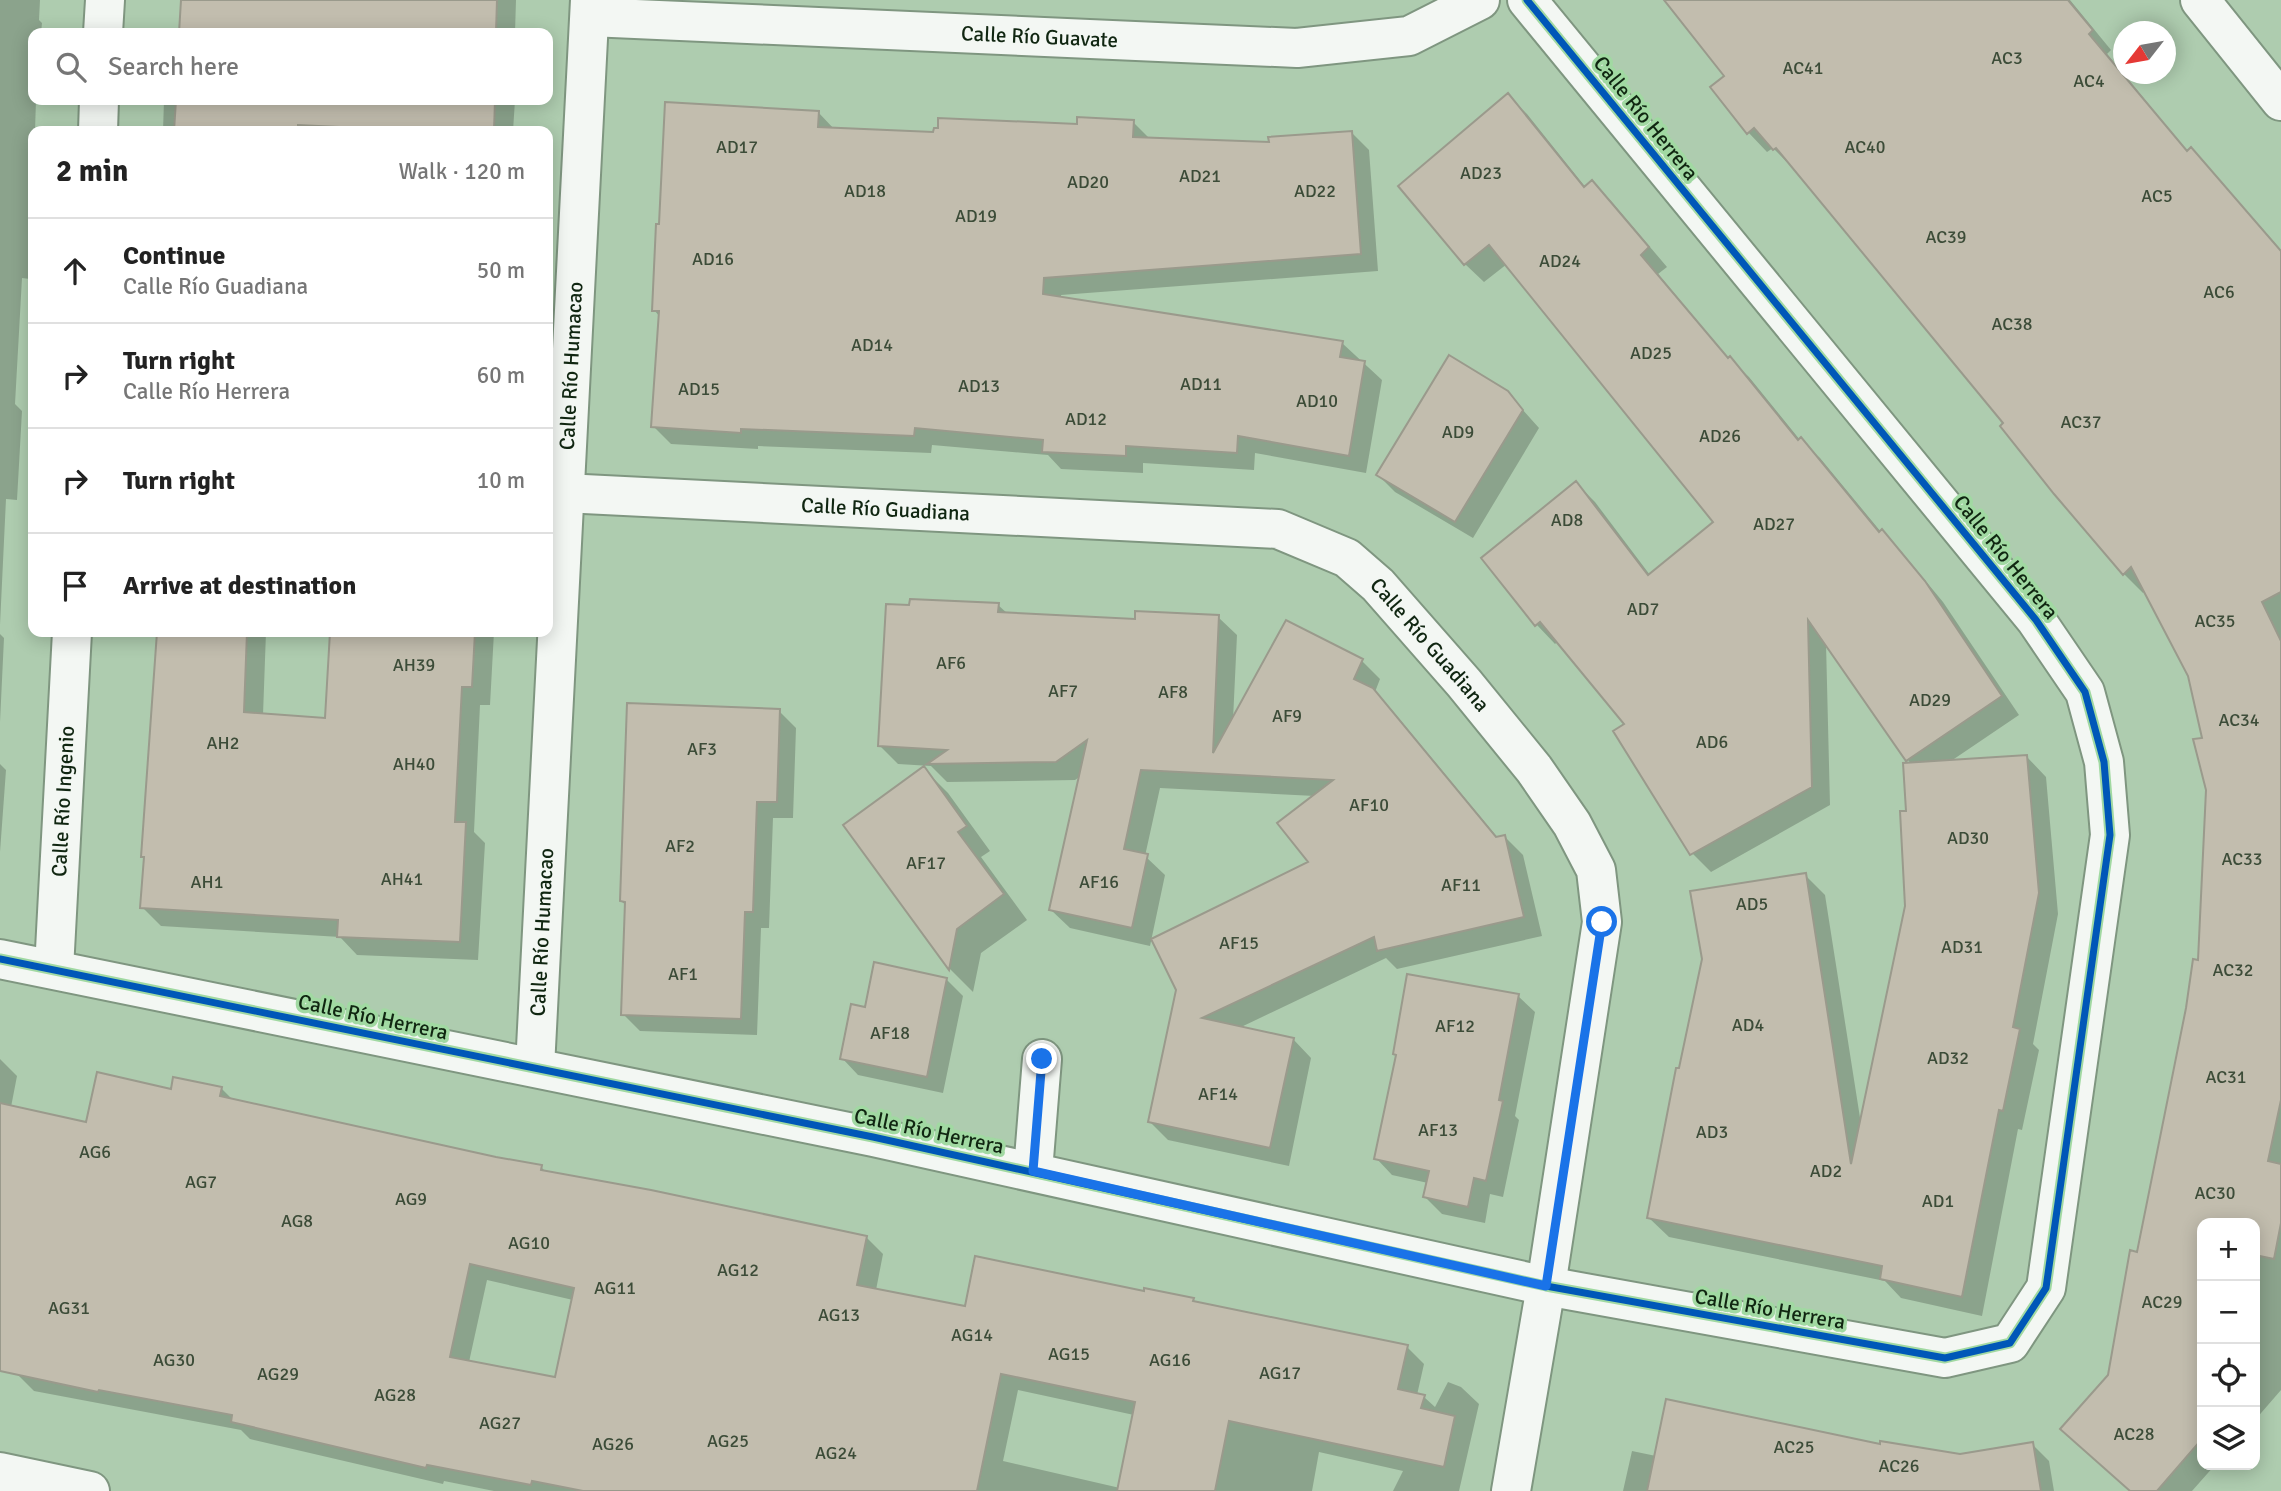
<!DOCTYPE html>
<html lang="en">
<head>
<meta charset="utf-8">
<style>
	body { margin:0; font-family:Signika,sans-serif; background:#f2f2f2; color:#222 }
	.controls { position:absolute; right:21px; bottom:21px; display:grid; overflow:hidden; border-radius:14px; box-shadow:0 4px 18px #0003 }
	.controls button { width:63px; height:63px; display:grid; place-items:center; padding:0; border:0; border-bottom:2px solid #e0e0e0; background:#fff; color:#222; font:35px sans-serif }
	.compass { position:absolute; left:2113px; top:21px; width:63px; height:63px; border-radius:50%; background:#fff; box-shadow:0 4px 18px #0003; rotate:239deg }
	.stop { position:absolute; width:21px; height:21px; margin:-16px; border:5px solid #1a73e8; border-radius:50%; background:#fff }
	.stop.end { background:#1a73e8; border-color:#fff; box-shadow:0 2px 7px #0008 }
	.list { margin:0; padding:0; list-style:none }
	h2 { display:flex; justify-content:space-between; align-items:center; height:91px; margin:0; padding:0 28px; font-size:30px }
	h2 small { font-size:23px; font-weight:400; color:#767676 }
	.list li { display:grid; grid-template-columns:46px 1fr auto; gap:21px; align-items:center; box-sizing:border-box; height:105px; padding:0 28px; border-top:2px solid #e0e0e0 }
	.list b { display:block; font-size:26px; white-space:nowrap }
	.list p { margin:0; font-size:23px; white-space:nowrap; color:#767676 }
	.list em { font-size:23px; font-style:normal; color:#767676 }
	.icon { flex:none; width:38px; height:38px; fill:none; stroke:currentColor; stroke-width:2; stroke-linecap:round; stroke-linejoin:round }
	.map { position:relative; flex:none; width:2281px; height:1491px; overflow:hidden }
	.search { position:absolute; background:#fff; box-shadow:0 4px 18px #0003; left:28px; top:28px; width:525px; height:77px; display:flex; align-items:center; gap:18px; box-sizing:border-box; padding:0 24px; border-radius:14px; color:#767676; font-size:26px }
	.panel { position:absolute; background:#fff; box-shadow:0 4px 18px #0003; left:28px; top:126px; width:525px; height:511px; border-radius:14px }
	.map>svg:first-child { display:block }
</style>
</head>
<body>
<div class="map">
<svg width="2281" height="1491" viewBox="0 0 2281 1491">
	<rect width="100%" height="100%" fill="#aeccaf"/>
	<path fill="#0003" fill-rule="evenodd" d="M0,0h40l-1,20 3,3 -1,10h-8v67h3l-1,31h-2l-3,148 -8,-1 -7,126 7,7 -5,89 -11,-1 -6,126z
		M183,0h333l-1,33h-334z
		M1666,0h404l41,50 -4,4 81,98 3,-3 19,20 71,81v1140l-26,30v-197h-53v242h13l-23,26h-62l-68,-62 48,-54 90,-413 8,-172 -4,-51 -14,-63 -45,-85 -2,2 -19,-19 -118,-151 -213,-255 -20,-20 -6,4 -19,-20 -22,-56z
		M1508,96l19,18 59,74 6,-5 19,18 56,66 -9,7 71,85 20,18 51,63 20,18 61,74 19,18 43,52 76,113 -68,46 76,-4 19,20 12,137 -25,130 6,6 -17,80 -4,-1 -36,187 -81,-18 -16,-17 -216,-44 -20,-19 32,-147 124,-196 20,20 36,229 45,-217 2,-95 3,-48 -85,-121 4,162 -119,67 -19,-19 -65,-129 -69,-83 -3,3 -18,-19 -54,-66 93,-76 19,19 55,73 66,-52 -209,-259 -23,18 -19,-18z
		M164,100h351l-2,31h-350z
		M818,112l17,18 100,4 198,-12 18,18 120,4 81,-11 17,17 9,121 -317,24v4l281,44 40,37 -16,93 -111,-20 -1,17 -111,-7v10l-82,-4 -13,-14 -116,-10 -1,8 -173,-7v3l-87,-5 -18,-18 7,-109 -6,-7z
		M1507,392l32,36 -66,110 -78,-46 -17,-17z
		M998,605l10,9 129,7 81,-4 19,18 -4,85 129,-59 18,18 -5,13 16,17 107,129 7,-1 18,18 19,81 -145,33 -11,-11 -147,70 54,11 18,19 -22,108 -121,-26 -18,-18 27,-132 134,-127 4,-67 -155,-8 -15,68 20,19 -15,71 -80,-18 -19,-18 30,-134 -6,4 -128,2 -16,-16 -33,-2 -18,-18z
		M159,632h107l-3,83 63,4 6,-87h162l-4,73h-10l-6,127 11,11 -7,117 -121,-5 -17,-18 -179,-11 -19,-19z
		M0,634l4,4 -4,84z
		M779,711l17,17 -3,90h-20l-4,110h-8l-4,107 -117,-4 -17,-17 4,-108 -6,-5z
		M0,764l6,6 -6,82z
		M924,769l24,24 42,58 -9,6 46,63 -46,33 -8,39 -23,-23 -105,-144z
		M946,979l17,17 -20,97 -85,-18 -16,-17 24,-49z
		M1518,996l17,16 -20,104 4,4 -16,77 -13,-3 -5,29 -43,-9 -17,-17 3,-14 -36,-8 -16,-17z
		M0,1059l17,17 -6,31 77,17 84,-33 49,-3 13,13 307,66 6,6 319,64 17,17 -7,36 91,18 178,-15 48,7 4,4 210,43 17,17 -7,31 7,2 11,10 13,-25 13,5 18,17 -20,87h-66l10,-20 -84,-19 -7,39h-818l-50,-10 -1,3 -193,-45 -9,-9 -207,-39 -17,-17 -17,-3zM487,1280l86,20 -17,79 -87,-17zM1018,1390l116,25 -14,73 -117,-27z
		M2032,1444l17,17 5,30h-86z
		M1632,1451l24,5 282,35h-315z"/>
	<path fill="#c2bdae" stroke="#9a9a8c" stroke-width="2" fill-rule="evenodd" d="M181,0h316l-1,33h-317z
		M1664,0h404l25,30 -4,4 98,117 4,-4 90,104v341l-19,10 19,39v459l-13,61 13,3v59l-7,36 -19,-4v-32h-53v216l-45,52h-27l-70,-62 48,-54 22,-125 7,2 49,-244 7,-49 5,1 8,-170 -13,-51 9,-1 -14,-62 -57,-109 -8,8 -69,-81 -54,-68 3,-3 -227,-275 -3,2 -19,-22 -7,6 -37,-47 14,-11z
		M1508,93l76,94 8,-7 57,67 -8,8 87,103 2,-2 68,84 3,-3 78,95 3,-3 43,52 77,115 -96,65 -98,-141 4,167 -122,68 -77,-124 11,-7 -84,-102 -5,4 -54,-68 95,-77 72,94 65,-53 -224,-277 -25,20 -66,-79z
		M176,100h319l-1,31h-70l-126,-6v6h-124z
		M665,102l154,9 -1,16 115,5 1,-4h4v-10l139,6v-7l57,3 -1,17 136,5 -1,-5 84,-6 9,123 -317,24 -1,16 300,47 -3,16 25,4 -16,95 -111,-20 -1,17 -111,-7v10l-84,-4 1,-12 -128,-12 -1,8 -173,-7v4l-90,-6 8,-116h-7l4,-87h3z
		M1449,355l59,36 15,19 -68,112 -79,-47z
		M910,599l89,4 -1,9 137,7v-8l84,4 -6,138 73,-133 77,39 -9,20 19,9 123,149 9,-2 19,82 -147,34 -3,-14 -172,81 92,20 -24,110 -122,-26 28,-132 -25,-51 157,-77 -31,-39 56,-43 -192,-10 -17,79 24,5 -16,74 -83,-18 38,-170 -31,22 -129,2 20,-14 -69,-4 8,-142 23,1z
		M157,632h90l-3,80 81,6 5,-86h145l-3,55h-10l-7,135h11l-6,120 -123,-5 1,-17 -198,-12 4,-51h-3z
		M627,703l153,6 -3,93h-20l-4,110h-8l-4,107 -120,-4 4,-113 -5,-1z
		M2027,755l12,138 -26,134 7,2 -17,82 -4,-1 -37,187 -82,-18 2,-13 -235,-48 29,-150h3l23,-109 -12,-68 116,-18 45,291 54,-258 -5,-95h6l-3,-48z
		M924,766l43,60 -9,6 46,62 -47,35 -8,41 -106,-145z
		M874,962l73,16 -20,99 -87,-18 11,-55 14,3z
		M1407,974l112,20 -20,106 4,1 -17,80 -12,-3 -6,29 -45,-10 6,-26 -55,-12 22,-104 -3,-1z
		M97,1072l74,17 2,-12 49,10 -2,9 276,61 46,8 -1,5 110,20 216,46 -10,49 108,21 10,-50 169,35v-3l50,10 -1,3 215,44 -10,44 27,6 -4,13 34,8 -11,51 -215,-46 -14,70h-98l18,-89 -134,-28 -24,117h-394l-51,-10 -1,4 -104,-20 -1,3 -195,-46 1,-7 -133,-25 -1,2 -98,-21v-268l86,19zM470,1264l104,24 -19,89 -105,-20z
		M1666,1399l214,45v-3l80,13 73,-12 8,49h-394z"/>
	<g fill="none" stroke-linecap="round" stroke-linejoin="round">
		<g stroke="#7f9680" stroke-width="42">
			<g id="minor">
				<path d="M2200,0l81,101"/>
				<path id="s1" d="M590,17l707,31 112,-12 71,-36"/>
				<path d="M103,33l2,-33"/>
				<path d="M98,131l1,-31"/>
				<path id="s2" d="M564,493l714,36 69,29 31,27 86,98 70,86 38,55 24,46 6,52 -56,364 -35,205"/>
				<path d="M0,959l873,178 673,149 399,72 65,-15 36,-55 64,-453 -6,-73 -19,-70 -49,-72 -509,-620"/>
				<path id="s3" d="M54,969l18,-337"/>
				<path id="s4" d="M535,1067l55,-1067"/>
				<path d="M1033,1171l9,-112"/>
				<path d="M0,1472l90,19"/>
			</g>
		</g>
		<use href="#minor" stroke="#f3f7f3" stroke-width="38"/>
		<g stroke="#a1d9a2" stroke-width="11">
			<path id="cycleway" d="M0,959l873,178 673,149 399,72 65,-15 36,-55 64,-453 -6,-73 -19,-70 -49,-72 -509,-620"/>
		</g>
		<use href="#cycleway" stroke="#0057b8" stroke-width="7"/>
	</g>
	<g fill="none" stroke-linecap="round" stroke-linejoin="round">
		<path stroke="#1a73e8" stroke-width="9" d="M1042,1059l-9,112 513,115 56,-364"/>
	</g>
	<g text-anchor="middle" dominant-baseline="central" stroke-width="7" stroke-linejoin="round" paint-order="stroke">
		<g font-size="18" fill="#3c4c38">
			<text x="2007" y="58">AC3</text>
			<text x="1803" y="68">AC41</text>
			<text x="2089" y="81">AC4</text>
			<text x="737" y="147">AD17</text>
			<text x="1865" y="147">AC40</text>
			<text x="1481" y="173">AD23</text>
			<text x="1200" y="176">AD21</text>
			<text x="1088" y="182">AD20</text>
			<text x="865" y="191">AD18</text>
			<text x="1315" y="191">AD22</text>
			<text x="2157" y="196">AC5</text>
			<text x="976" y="216">AD19</text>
			<text x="1946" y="237">AC39</text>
			<text x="713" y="259">AD16</text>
			<text x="1560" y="261">AD24</text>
			<text x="2219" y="292">AC6</text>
			<text x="2012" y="324">AC38</text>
			<text x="872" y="345">AD14</text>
			<text x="1651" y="353">AD25</text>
			<text x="1201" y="384">AD11</text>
			<text x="979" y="386">AD13</text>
			<text x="699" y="389">AD15</text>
			<text x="1317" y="401">AD10</text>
			<text x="1086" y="419">AD12</text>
			<text x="2081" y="422">AC37</text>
			<text x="1458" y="432">AD9</text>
			<text x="1720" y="436">AD26</text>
			<text x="1567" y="520">AD8</text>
			<text x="1774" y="524">AD27</text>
			<text x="1643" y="609">AD7</text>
			<text x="2215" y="621">AC35</text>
			<text x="951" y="663">AF6</text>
			<text x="414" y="665">AH39</text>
			<text x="1063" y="691">AF7</text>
			<text x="1173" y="692">AF8</text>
			<text x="1930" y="700">AD29</text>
			<text x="1287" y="716">AF9</text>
			<text x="2239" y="720">AC34</text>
			<text x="1712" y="742">AD6</text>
			<text x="223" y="743">AH2</text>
			<text x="702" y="749">AF3</text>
			<text x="414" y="764">AH40</text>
			<text x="1369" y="805">AF10</text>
			<text x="1968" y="838">AD30</text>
			<text x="680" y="846">AF2</text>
			<text x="2242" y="859">AC33</text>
			<text x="926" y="863">AF17</text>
			<text x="402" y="879">AH41</text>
			<text x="207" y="882">AH1</text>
			<text x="1099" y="882">AF16</text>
			<text x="1461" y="885">AF11</text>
			<text x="1752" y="904">AD5</text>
			<text x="1239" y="943">AF15</text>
			<text x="1962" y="947">AD31</text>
			<text x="2233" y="970">AC32</text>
			<text x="683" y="974">AF1</text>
			<text x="1748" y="1025">AD4</text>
			<text x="1455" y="1026">AF12</text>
			<text x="890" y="1033">AF18</text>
			<text x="1948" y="1058">AD32</text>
			<text x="2226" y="1077">AC31</text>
			<text x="1218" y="1094">AF14</text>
			<text x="1438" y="1130">AF13</text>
			<text x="1712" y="1132">AD3</text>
			<text x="95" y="1152">AG6</text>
			<text x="1826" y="1171">AD2</text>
			<text x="201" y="1182">AG7</text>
			<text x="2215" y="1193">AC30</text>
			<text x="411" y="1199">AG9</text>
			<text x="1938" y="1201">AD1</text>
			<text x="297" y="1221">AG8</text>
			<text x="529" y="1243">AG10</text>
			<text x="738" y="1270">AG12</text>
			<text x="615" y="1288">AG11</text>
			<text x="2162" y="1302">AC29</text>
			<text x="69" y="1308">AG31</text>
			<text x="839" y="1315">AG13</text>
			<text x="972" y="1335">AG14</text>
			<text x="1069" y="1354">AG15</text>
			<text x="174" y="1360">AG30</text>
			<text x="1170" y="1360">AG16</text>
			<text x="1280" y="1373">AG17</text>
			<text x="278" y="1374">AG29</text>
			<text x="395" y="1395">AG28</text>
			<text x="500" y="1423">AG27</text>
			<text x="2134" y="1434">AC28</text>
			<text x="728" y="1441">AG25</text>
			<text x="613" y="1444">AG26</text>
			<text x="1794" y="1447">AC25</text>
			<text x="836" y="1453">AG24</text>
			<text x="1899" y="1466">AC26</text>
		</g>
		<g font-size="21" fill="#102611" stroke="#a1d9a2">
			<text stroke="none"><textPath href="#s1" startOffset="450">Calle Río Guavate</textPath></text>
			<text transform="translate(1646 118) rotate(51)">Calle Río Herrera</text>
			<text stroke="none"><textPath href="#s4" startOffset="702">Calle Río Humacao</textPath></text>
			<text stroke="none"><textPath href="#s2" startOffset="322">Calle Río Guadiana</textPath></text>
			<text transform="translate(2006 557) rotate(51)">Calle Río Herrera</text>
			<text stroke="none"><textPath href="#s2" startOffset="910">Calle Río Guadiana</textPath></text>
			<text stroke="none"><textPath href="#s3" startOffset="168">Calle Río Ingenio</textPath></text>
			<text stroke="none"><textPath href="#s4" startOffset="135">Calle Río Humacao</textPath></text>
			<text transform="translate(373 1017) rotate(12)">Calle Río Herrera</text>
			<text transform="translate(929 1131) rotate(12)">Calle Río Herrera</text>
			<text transform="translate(1770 1309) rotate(10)">Calle Río Herrera</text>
		</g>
	</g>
</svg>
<div class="controls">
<button>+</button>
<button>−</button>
<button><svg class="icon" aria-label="locate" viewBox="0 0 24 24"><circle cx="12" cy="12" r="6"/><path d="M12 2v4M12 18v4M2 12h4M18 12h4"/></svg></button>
<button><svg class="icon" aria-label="layers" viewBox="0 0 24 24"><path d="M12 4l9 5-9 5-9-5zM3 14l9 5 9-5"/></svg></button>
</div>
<svg class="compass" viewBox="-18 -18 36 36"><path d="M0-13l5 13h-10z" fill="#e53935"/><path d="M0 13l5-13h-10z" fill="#767676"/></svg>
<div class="stop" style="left:1602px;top:922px"></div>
<div class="stop end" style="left:1042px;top:1059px"></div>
<div class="search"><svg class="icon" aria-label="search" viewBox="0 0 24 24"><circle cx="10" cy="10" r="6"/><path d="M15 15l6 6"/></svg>Search here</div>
<section class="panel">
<h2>2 min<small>Walk · 120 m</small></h2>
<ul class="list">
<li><svg class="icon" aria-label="ahead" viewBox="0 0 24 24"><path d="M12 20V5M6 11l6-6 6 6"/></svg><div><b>Continue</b><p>Calle Río Guadiana</p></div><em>50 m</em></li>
<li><svg class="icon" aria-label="right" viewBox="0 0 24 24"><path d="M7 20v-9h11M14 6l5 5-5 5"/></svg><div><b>Turn right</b><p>Calle Río Herrera</p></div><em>60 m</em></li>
<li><svg class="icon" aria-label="right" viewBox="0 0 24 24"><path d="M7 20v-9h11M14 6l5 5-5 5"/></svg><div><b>Turn right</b></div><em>10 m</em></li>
<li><svg class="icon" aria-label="arrive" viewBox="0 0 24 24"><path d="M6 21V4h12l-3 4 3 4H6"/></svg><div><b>Arrive at destination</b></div></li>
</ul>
</section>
</div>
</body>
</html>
